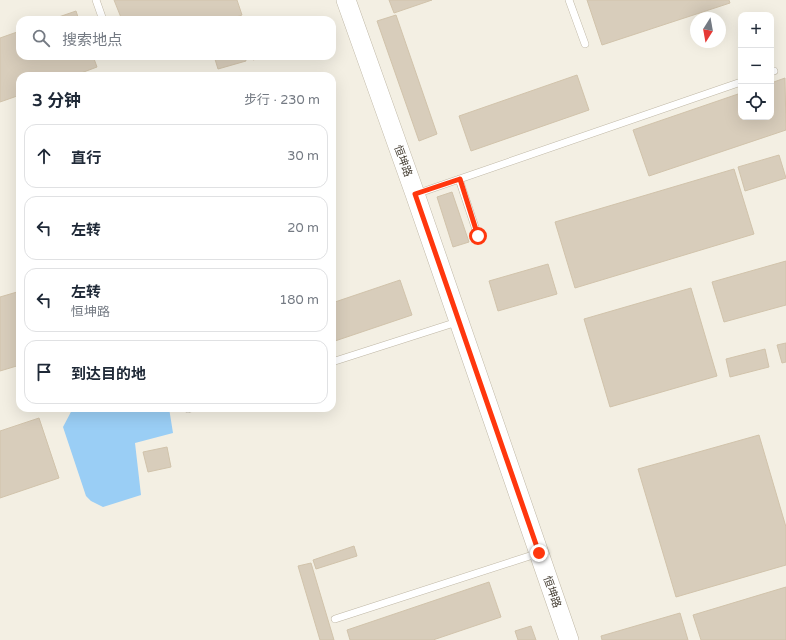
<!DOCTYPE html>
<html lang="zh">
<head>
<meta charset="utf-8">
<style>
	body { margin:0; font-family:"Varela Round","Noto Sans SC",sans-serif; background:#f6f6f7; color:#1f2937 }
	.controls { position:absolute; right:12px; top:12px; display:grid; overflow:hidden; border-radius:8px; box-shadow:0 4px 16px #0002 }
	.controls button { width:36px; height:36px; display:grid; place-items:center; padding:0; border:0; border-bottom:1px solid #e0e1e3; background:#fff; color:#1f2937; font:20px sans-serif }
	.compass { position:absolute; left:690px; top:12px; width:36px; height:36px; border-radius:50%; background:#fff; box-shadow:0 4px 16px #0002; rotate:191deg }
	.stop { position:absolute; width:12px; height:12px; margin:-9px; border:3px solid #ff370e; border-radius:50%; background:#fff }
	.stop.end { background:#ff370e; border-color:#fff; box-shadow:0 1px 4px #0008 }
	.list { margin:0; padding:0; list-style:none }
	h2 { display:flex; justify-content:space-between; align-items:center; height:52px; margin:0; padding:0 16px; font-size:17px }
	h2 small { font-size:13px; font-weight:400; color:#747a83 }
	.list li { display:grid; grid-template-columns:26px 1fr auto; gap:12px; align-items:center; box-sizing:border-box; height:64px; margin:0 8px 8px; padding:0 8px; border:1px solid #e0e1e3; border-radius:12px }
	.list b { display:block; font-size:15px; white-space:nowrap }
	.list p { margin:0; font-size:13px; white-space:nowrap; color:#747a83 }
	.list em { font-size:13px; font-style:normal; color:#747a83 }
	.icon { flex:none; width:22px; height:22px; fill:none; stroke:currentColor; stroke-width:2; stroke-linecap:round; stroke-linejoin:round }
	.map { position:relative; flex:none; width:786px; height:640px; overflow:hidden }
	.search { position:absolute; background:#fff; box-shadow:0 4px 16px #0002; left:16px; top:16px; width:320px; height:44px; display:flex; align-items:center; gap:10px; box-sizing:border-box; padding:0 14px; border-radius:12px; color:#747a83; font-size:15px }
	.panel { position:absolute; background:#fff; box-shadow:0 4px 16px #0002; left:16px; top:72px; width:320px; height:340px; border-radius:12px }
	.map>svg:first-child { display:block }
</style>
</head>
<body>
<div class="map">
<svg width="786" height="640" viewBox="0 0 786 640">
	<rect width="100%" height="100%" fill="#f3efe3"/>
	<path fill="#9acef5" d="M73,408h96l4,25 -38,10 6,52 -38,12 -12,-6 -5,-5 -23,-69z"/>
	<path fill="#d8cdbb" stroke="#d1c3ab" d="M114,0h123l5,15 -14,5h-106z
		M389,0h43l-38,13z
		M587,0h142l1,3 -128,42z
		M76,11l3,9h-29z
		M396,15l41,119 -18,7 -42,-120z
		M20,31v25h73l4,11 -24,9h-53v19l-20,7v-64z
		M214,56h31l1,5 -28,8z
		M252,56h14l-13,4z
		M577,75l12,35 -118,41 -12,-35z
		M785,78l1,52 -137,46 -16,-46 108,-37v24h30v-34z
		M779,155l7,23 -41,13 -7,-24z
		M734,169l20,65 -179,54 -20,-66z
		M452,192l17,50 -16,5 -16,-50z
		M786,261v44l-62,17 -12,-40z
		M548,264l9,30 -59,17 -9,-30z
		M400,280l12,35 -80,27v-39z
		M691,288l26,88 -107,31 -26,-88z
		M17,292l3,7v66l-20,6v-74z
		M786,343v19l-4,1 -5,-18z
		M765,349l4,18 -39,10 -4,-18z
		M39,418l20,60 -59,20v-67z
		M759,435l27,92v38l-110,32 -38,-128z
		M167,447l4,20 -23,5 -5,-20z
		M354,546l3,10 -41,13 -3,-9z
		M311,563l23,77h-14l-22,-74z
		M489,582l12,35 -68,23h-83l-3,-10z
		M786,587v53h-85l-8,-25z
		M680,613l8,27h-86l-1,-4z
		M531,626l5,14h-18l-3,-9z"/>
	<g fill="none" stroke-linecap="round" stroke-linejoin="round">
		<g stroke="#bfb7a5" stroke-width="8">
			<path id="service" d="M96,0l7,20
				M569,0l16,44
				M771,72l3,-1
				M459,179l19,57
				M416,194l325,-112
				M332,362l125,-40
				M188,409l3,-1
				M335,619l204,-66"/>
		</g>
		<g stroke="#bfb7a5" stroke-width="20">
			<path id="tertiary" d="M346,0l69,194 154,446"/>
		</g>
		<use href="#service" stroke="#fff" stroke-width="7"/>
		<use href="#tertiary" stroke="#fff" stroke-width="19"/>
	</g>
	<g fill="none" stroke-linecap="round" stroke-linejoin="round">
		<path stroke="#ff370e" stroke-width="5" d="M478,236l-18,-57 -45,15 124,359"/>
	</g>
	<g text-anchor="middle" dominant-baseline="central" stroke-width="4" stroke-linejoin="round" paint-order="stroke">
		<g font-size="11" fill="#453e33" stroke="#fff">
			<text transform="translate(403 161) rotate(70)">恒坤路</text>
			<text transform="translate(552 592) rotate(71)">恒坤路</text>
		</g>
	</g>
</svg>
<div class="controls">
<button>+</button>
<button>−</button>
<button><svg class="icon" aria-label="locate" viewBox="0 0 24 24"><circle cx="12" cy="12" r="6"/><path d="M12 2v4M12 18v4M2 12h4M18 12h4"/></svg></button>
</div>
<svg class="compass" viewBox="-18 -18 36 36"><path d="M0-13l5 13h-10z" fill="#e53935"/><path d="M0 13l5-13h-10z" fill="#747a83"/></svg>
<div class="stop" style="left:478px;top:236px"></div>
<div class="stop end" style="left:539px;top:553px"></div>
<div class="search"><svg class="icon" aria-label="search" viewBox="0 0 24 24"><circle cx="10" cy="10" r="6"/><path d="M15 15l6 6"/></svg>搜索地点</div>
<section class="panel">
<h2>3 分钟<small>步行 · 230 m</small></h2>
<ul class="list">
<li><svg class="icon" aria-label="ahead" viewBox="0 0 24 24"><path d="M12 20V5M6 11l6-6 6 6"/></svg><div><b>直行</b></div><em>30 m</em></li>
<li><svg class="icon" aria-label="left" viewBox="0 0 24 24"><path d="M17 20v-9H6M10 6l-5 5 5 5"/></svg><div><b>左转</b></div><em>20 m</em></li>
<li><svg class="icon" aria-label="left" viewBox="0 0 24 24"><path d="M17 20v-9H6M10 6l-5 5 5 5"/></svg><div><b>左转</b><p>恒坤路</p></div><em>180 m</em></li>
<li><svg class="icon" aria-label="arrive" viewBox="0 0 24 24"><path d="M6 21V4h12l-3 4 3 4H6"/></svg><div><b>到达目的地</b></div></li>
</ul>
</section>
</div>
</body>
</html>
